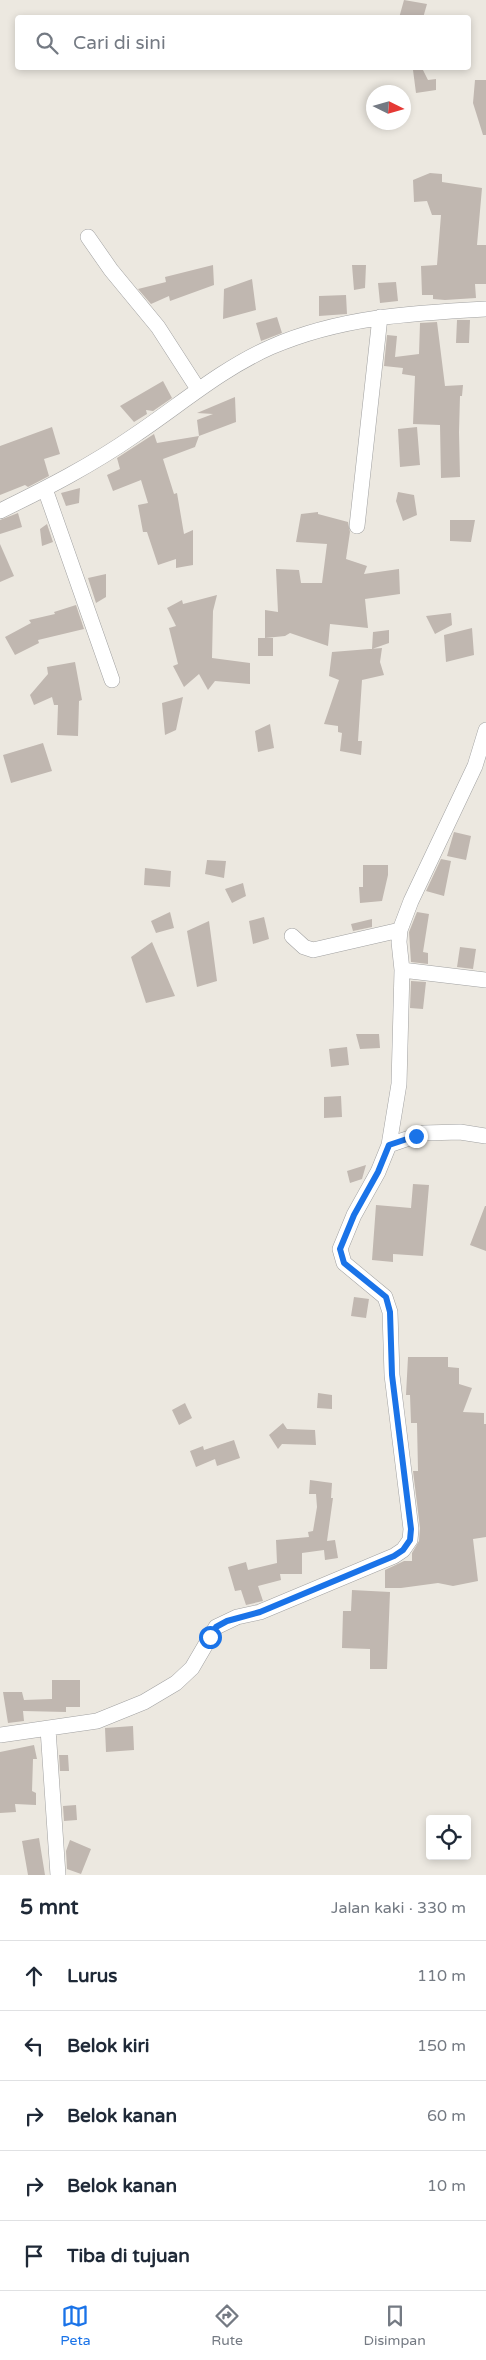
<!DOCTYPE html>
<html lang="id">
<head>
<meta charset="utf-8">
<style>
	body { margin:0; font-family:"Varela Round",sans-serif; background:#f2f2f3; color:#1f2937 }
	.controls { position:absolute; right:15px; bottom:15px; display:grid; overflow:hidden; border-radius:5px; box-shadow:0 2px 8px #0003 }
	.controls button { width:45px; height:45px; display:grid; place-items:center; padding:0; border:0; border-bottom:1px solid #e0e1e3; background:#fff; color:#1f2937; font:25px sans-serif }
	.compass { position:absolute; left:366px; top:85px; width:45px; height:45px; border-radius:50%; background:#fff; box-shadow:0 2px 8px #0003; rotate:95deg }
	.stop { position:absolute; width:15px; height:15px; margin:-11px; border:4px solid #1a73e8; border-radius:50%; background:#fff }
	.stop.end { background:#1a73e8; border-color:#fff; box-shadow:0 1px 5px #0008 }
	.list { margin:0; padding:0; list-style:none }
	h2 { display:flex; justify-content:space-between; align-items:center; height:65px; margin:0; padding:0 20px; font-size:21px }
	h2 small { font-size:16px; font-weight:400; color:#747a83 }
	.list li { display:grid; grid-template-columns:32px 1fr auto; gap:15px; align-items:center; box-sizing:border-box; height:70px; padding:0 20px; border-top:1px solid #e0e1e3 }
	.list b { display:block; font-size:19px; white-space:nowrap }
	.list em { font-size:16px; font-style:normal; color:#747a83 }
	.icon { flex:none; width:28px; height:28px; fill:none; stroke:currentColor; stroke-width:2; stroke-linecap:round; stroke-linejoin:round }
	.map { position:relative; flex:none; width:486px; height:1875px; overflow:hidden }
	.search { position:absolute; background:#fff; box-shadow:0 2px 8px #0003; left:15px; right:15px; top:15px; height:55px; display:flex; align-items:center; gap:12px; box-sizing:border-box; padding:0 18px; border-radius:5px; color:#747a83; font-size:19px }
	.sheet { height:415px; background:#fff }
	nav { display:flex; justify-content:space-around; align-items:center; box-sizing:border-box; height:70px; border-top:1px solid #e0e1e3; background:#fff; font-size:14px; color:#747a83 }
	nav a { display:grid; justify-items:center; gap:2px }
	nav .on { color:#1a73e8 }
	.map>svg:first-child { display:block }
</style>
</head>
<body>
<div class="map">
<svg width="486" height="1875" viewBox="0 0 486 1875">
	<rect width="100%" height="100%" fill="#ece8e0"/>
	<path fill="#c0b7b0" d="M404,0l23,4 -4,14h-24z
		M422,68l6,12 8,-1v11l-20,3 -3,-23z
		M475,80h11v55h-3l-10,-32z
		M430,173l12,1v8l40,6 -5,57h9v39h-11l1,14 -31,2 -12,-1v-4h-11l-1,-29 16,-1 4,-50h-9l-5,-14 -13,1 -1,-22z
		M213,265l1,20 -44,16 -1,-5 -18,8 -13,-15 28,-7 -1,-5z
		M352,265h14l-1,23 -11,2z
		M252,279l4,31 -33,9 1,-30z
		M396,282l2,19 -18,2 -2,-20z
		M346,295l1,19 -28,2v-20z
		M277,317l5,16 -21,8 -5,-18z
		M457,320h13l-1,23h-13z
		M437,322l8,64 18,-1 -1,11h-2l-1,36 1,45 -19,1 -1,-53 -27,-1 2,-48 -13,-2 1,-6 -19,-2 3,-31 10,1 -2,21 24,-3 1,-31z
		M163,381l9,17 -19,13 -7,-1 1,4 -13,8 -14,-16z
		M235,397l1,25 -37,14 -2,-16 16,-6 -16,-1z
		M52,427l8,27 -16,5 5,17 -21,11 -3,-2 -25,10v-49z
		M417,427l3,38 -20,2 -2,-38z
		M154,434l3,9 42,-7 -4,11 -32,12 11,35 3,-1 7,41 9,-4v35l-17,3v-9l-18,6 -11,-33h-4l-5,-27 10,-2 -7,-23 -28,11 -6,-16 13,-6 -3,-11z
		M80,488l-1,15 -13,3 -5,-13z
		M398,492l16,3 3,20 -14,6 -7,-20z
		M318,512v2l30,8 2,10 -4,27 21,7 -3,8 35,-5 1,25 -35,5 3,29 -38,-4 -2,22 -38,-13 -5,3 -20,2v-28l13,2 -2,-43 23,1 2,13h21l5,-39 -31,-2 5,-28z
		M18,513l4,14 -22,7v-14z
		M450,520h25l-4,22 -21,-1z
		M47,524l6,18 -11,4 -2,-17z
		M0,544l14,32 -14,6z
		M106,574v23l-10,6 -8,-25z
		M217,595l-4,16 -1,47 38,5v21l-35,-3 -7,9 -9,-16 -15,13 -11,-21 5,-2 -9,-36 7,-2 -9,-18 15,-8 1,4z
		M76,605l8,24 -46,11 1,3 -24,12 -10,-18 26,-14 -2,-3 26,-6 -1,-2z
		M451,613l1,12 -17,9 -9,-18z
		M472,628l2,27 -28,7 -2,-27z
		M389,630v13l-17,6 1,-17z
		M258,638h15v18h-15z
		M382,648l-2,14 4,13 -22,5 -4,61h4l-1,14 -21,-4 2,-18 -4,-1v-6l-14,-2 15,-44 -10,-4 3,-24z
		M75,662l7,38 -3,1 -1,35 -21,-1 1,-30h-4l-2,-8 -18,8 -4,-10 18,-21 -1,-7z
		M183,697l-7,33 -11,5 -3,-32z
		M270,724l4,24 -16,4 -3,-21z
		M43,743l9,28 -41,12 -8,-28z
		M454,832l17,4 -5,24 -19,-4z
		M441,859l10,2 -7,35 -18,-5z
		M207,860l19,1 -2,17 -19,-4z
		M363,865h25v10l-6,26 -22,2 -1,-16h4z
		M145,868l26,3 -1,16 -26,-2z
		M243,883l3,13 -14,7 -7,-14z
		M170,912l4,16 -18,5 -5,-12z
		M417,912l12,2 -6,38 5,1v11l-17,-2 -2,-30z
		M264,917l5,22 -16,5 -4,-23z
		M372,919v8l-19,4 -2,-7z
		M209,921l8,60 -20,6 -10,-56z
		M152,942l23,54 -29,7 -15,-46z
		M460,947l16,2 -3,20 -16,-2z
		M411,981l15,1 -3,27 -13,-1z
		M356,1034h23l1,14 -20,1z
		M347,1047l2,18 -18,2 -2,-18z
		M341,1096l1,21 -18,1v-21z
		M366,1165l-4,14 -12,4 -3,-12z
		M413,1184l16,1 -6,71 -30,-2v8l-21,-2 4,-55 35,3z
		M485,1206h1v45l-16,-6z
		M354,1297l15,2 -3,19 -15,-2z
		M408,1357h40v10l11,1v16l13,4 -9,24 21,1v11h2v113l-13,2 5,42 -25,5 -15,-3 -37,5h-16v-18l19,-9h8v-8l7,-12 1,-13 -7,-57h5l-1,-48h-6l-1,-28h-4z
		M318,1393l14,2v14l-15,-1z
		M185,1403l7,15 -13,7 -7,-15z
		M283,1423l4,6 28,1 1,15 -34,-1 -4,5 -9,-14z
		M234,1440l6,18 -23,8 -2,-7 -19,8 -6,-16 13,-5 1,4z
		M310,1480l22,3 -1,15h2l-6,43 8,-1 3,18 -13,2 -1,-10 -22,3v21h-22l1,6 -23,6 5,15 -17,4 -5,-15 -6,1 -7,-24 18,-5 2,8 29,-7 -1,-23 33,-3 -1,-5 5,-1 4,-24 -1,-13h-7z
		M352,1590l38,2 -3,77h-17v-20l-28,-1 1,-37h8z
		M52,1680h28v27h-14v5l-43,-1 1,10 -16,2 -5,-31h19l2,8 28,-1z
		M133,1726l1,24 -28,2 -1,-24z
		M34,1745l3,14h-4l-1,32 4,2v12l-21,-1 1,8 -16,1v-61z
		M59,1755h9l1,16h-9z
		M76,1805l1,15 -13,1 -1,-15z
		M39,1838l6,37h-17l-6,-34z
		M70,1840l21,9 -10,25 -14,-5 -1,-18z"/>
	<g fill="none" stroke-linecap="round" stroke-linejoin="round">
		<g stroke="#a1a1a1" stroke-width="16">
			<path id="minor" d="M88,237l23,33 47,57 40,62
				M45,489l67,191
				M0,511c47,-23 92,-46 135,-76 45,-30 86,-66 136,-88 69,-30 141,-34 215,-38
				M357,526l23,-209
				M292,936l12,11 9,3 87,-20
				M402,970l84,10
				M389,1145l35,-12 36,-1 26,4
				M48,1729l10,146
				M0,1735l97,-14 47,-19 32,-19 16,-15 24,-41 21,-10 23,-5 134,-56 9,-6 7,-10 1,-11 -19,-154 -2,-63 -5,-15 -41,-34 -4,-14 14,-34 24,-43 11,-27 10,-61 3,-114 -3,-28 1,-12 11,-29 64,-135 11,-36"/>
		</g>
		<use href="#minor" stroke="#fff" stroke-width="15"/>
	</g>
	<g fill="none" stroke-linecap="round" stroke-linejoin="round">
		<path stroke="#1a73e8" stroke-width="6" d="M210,1637l6,-10 11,-6 33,-9 134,-56 9,-6 7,-10 1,-11 -19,-154 -2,-63 -4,-15 -42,-34 -4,-14 14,-34 24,-43 11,-27 27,-9"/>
	</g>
</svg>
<div class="controls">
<button><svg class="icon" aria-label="locate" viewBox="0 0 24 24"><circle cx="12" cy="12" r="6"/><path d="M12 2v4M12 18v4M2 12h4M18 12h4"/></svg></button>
</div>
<svg class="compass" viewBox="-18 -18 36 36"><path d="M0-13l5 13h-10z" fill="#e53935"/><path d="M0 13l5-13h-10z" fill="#747a83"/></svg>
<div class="stop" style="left:210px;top:1637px"></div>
<div class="stop end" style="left:416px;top:1136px"></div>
<div class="search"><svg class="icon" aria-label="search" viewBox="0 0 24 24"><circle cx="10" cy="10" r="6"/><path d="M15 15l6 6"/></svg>Cari di sini</div>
</div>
<section class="sheet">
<h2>5 mnt<small>Jalan kaki · 330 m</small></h2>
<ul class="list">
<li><svg class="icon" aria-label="ahead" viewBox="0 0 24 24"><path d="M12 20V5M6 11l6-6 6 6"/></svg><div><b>Lurus</b></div><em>110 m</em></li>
<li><svg class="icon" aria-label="left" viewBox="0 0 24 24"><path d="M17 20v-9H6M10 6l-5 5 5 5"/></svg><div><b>Belok kiri</b></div><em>150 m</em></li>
<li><svg class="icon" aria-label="right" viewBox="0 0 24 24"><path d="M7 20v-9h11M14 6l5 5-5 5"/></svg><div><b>Belok kanan</b></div><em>60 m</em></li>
<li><svg class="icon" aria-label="right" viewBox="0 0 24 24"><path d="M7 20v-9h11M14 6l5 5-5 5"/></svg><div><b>Belok kanan</b></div><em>10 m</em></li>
<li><svg class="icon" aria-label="arrive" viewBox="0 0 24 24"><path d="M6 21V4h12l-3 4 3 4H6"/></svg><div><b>Tiba di tujuan</b></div></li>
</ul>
</section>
<nav>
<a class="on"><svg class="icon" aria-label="map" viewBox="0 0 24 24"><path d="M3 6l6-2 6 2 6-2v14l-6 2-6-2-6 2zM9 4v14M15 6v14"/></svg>Peta</a>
<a><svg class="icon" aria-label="directions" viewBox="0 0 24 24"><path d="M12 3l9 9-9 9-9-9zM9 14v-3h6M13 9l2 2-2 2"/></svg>Rute</a>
<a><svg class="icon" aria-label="saved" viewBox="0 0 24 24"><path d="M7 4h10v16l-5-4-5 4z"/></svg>Disimpan</a>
</nav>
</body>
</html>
